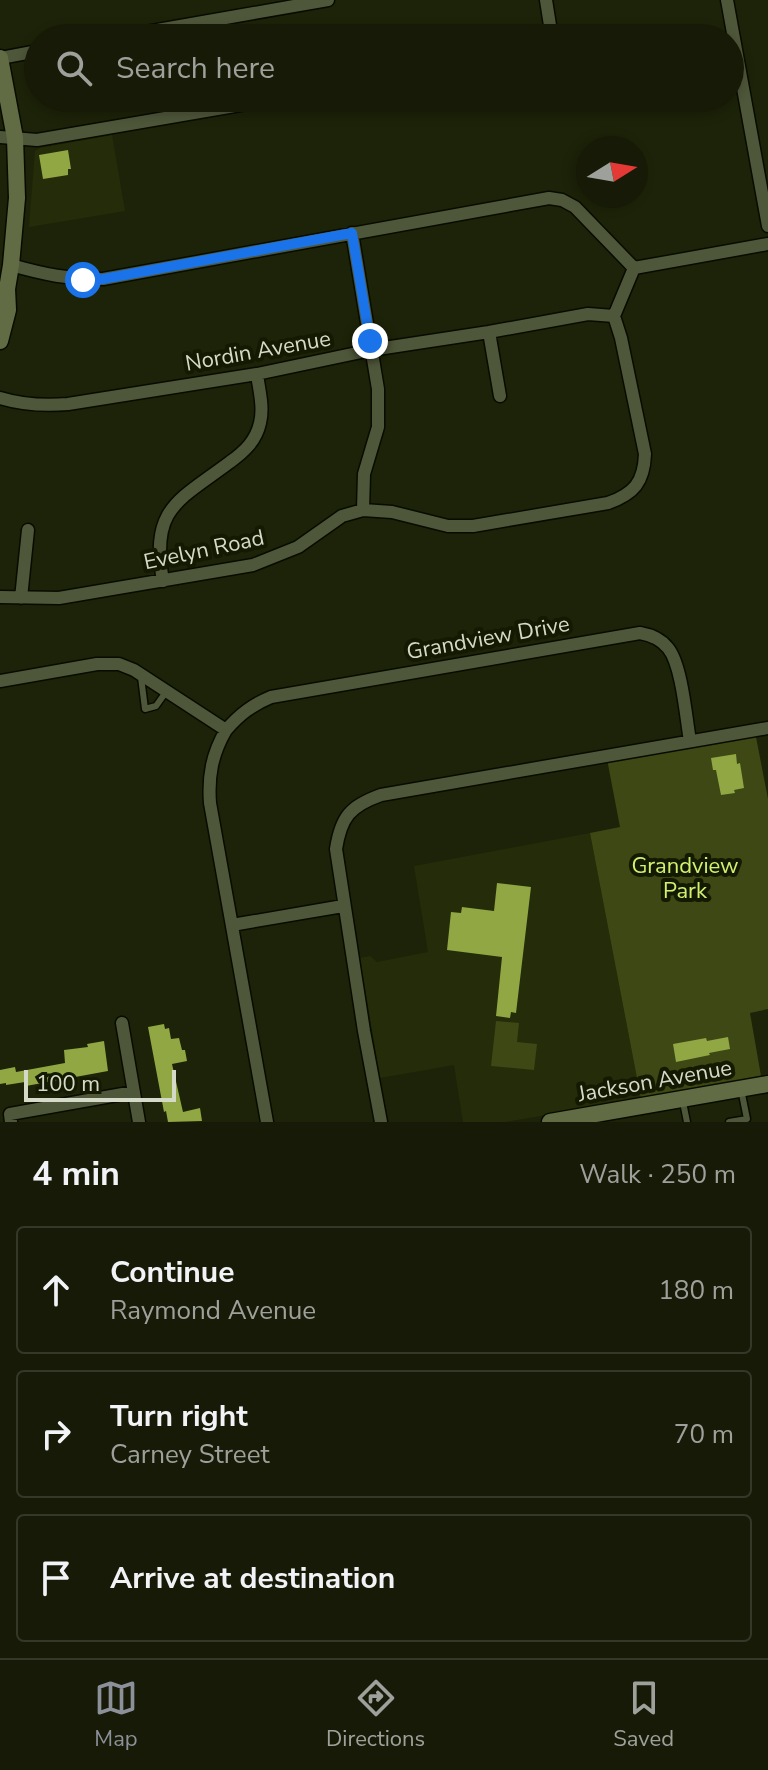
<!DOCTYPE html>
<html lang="en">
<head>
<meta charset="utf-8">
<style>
	body { margin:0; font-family:"Nunito Sans",sans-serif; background:#1f2310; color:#f1f3f6 }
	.compass { position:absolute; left:576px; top:136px; width:72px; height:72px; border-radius:50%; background:#161a06; box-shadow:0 4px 12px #0003; rotate:79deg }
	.scale { position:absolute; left:24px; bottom:20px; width:152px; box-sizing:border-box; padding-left:8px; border:4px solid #d4d9c8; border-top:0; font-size:22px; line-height:28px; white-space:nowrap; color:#d4d9c8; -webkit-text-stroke:6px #141a01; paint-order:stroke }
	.stop { position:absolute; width:24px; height:24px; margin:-18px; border:6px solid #1a73e8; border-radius:50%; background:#fff }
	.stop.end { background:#1a73e8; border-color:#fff; box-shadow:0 2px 8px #0008 }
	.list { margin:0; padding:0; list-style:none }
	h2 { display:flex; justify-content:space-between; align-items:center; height:104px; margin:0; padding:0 32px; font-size:34px }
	h2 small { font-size:26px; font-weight:400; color:#9ea19b }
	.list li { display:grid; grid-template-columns:52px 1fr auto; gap:24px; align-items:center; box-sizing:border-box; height:128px; margin:0 16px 16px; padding:0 16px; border:2px solid #353828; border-radius:8px }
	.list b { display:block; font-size:30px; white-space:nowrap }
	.list p { margin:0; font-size:26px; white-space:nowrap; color:#9ea19b }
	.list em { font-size:26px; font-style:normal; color:#9ea19b }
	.icon { flex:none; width:44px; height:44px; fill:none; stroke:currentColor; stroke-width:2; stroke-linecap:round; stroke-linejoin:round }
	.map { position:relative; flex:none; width:768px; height:1122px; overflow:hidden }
	.search { position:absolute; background:#161a06; box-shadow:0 4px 12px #0003; left:24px; right:24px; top:24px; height:88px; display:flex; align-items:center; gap:20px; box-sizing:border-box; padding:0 28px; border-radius:44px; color:#9ea19b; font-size:30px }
	.sheet { height:536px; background:#161a06 }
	nav { display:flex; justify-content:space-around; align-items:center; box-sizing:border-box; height:112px; border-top:2px solid #353828; background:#161a06; font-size:22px; color:#9ea19b }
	nav a { display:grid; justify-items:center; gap:4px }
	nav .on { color:#8c9099 }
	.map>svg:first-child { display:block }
</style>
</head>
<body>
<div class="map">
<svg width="768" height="1122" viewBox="0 0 768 1122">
	<rect width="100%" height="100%" fill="#1d2308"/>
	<path fill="#252c09" d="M112,135l13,76 -96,16 6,-76 5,-3z
		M590,833l51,266 -136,23h-42l-9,-57 -74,13 -20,-120 10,-2 7,6 51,-10 -14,-86z"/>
	<path fill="#3d4814" d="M756,737l12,62v210l-18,4 11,63 -120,23 -51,-266 30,-6 -13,-68z
		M496,1021l23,2 -2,19 20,2 -3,26 -43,-4z"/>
	<path fill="#90a744" d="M68,150l3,19h-3v6l-25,4 -4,-24z
		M736,754l1,10 3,-1 4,25 -10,2 1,3 -14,2 -5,-25h-3l-2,-12z
		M497,883l34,4 -15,126 -5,-1 -1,6 -14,-2 6,-59 -55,-7 4,-38 10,1 1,-6 32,4z
		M164,1024l1,5 4,-1 2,11 8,-1 3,12h3l2,11 -15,3 11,48 17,-4 2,13 -34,1 -2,-11 -2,1 -16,-85z
		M728,1037l2,12 -21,4 1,2 -34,7 -3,-18 33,-6 1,3z
		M104,1041l4,30 -82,15 -1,-4 -19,3v-2l-6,1v-14l15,-3 1,5 49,-9 -1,-13 24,-3 -1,-3z"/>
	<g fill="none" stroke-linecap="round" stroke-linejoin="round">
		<g stroke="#080c00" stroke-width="9">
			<path id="lane" d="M141,677l4,32 11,-3 10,-14
				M683,1102l4,20
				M729,1122l18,-3 -6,-30"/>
		</g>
		<g stroke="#080c00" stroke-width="15">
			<path id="street" d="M546,0l6,38
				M727,0l41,226
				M112,38l216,-38
				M0,58l38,-7
				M0,137l37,3 244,-42
				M352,233l26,156v38l-14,47 -1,36
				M11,265c32,9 59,15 92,14l446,-81 13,2 13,7 59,61
				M634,268l134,-24
				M489,332l11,64
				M0,398c23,7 44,8 68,6l189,-30 114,-24 118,-18 99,-18 26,2 20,-48
				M163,581c-13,-73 15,-80 67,-119 14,-10 26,-21 30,-39 4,-16 -1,-33 -3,-49
				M0,597l59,1 194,-33 45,-18 44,-31 21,-6 29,2 56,14h25l135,-23c26,-9 36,-21 37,-49l-24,-116 -7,-22
				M21,598l7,-68
				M0,681l97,-17h22l15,6 92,60c14,-16 26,-25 45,-33l369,-64c11,2 21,6 28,15 14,17 18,70 22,93
				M226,730c-14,24 -18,46 -16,73l57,319
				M232,925l111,-19
				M122,1023l17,99
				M11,1122l-1,-8 124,-22
				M381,1122l-17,-91 -28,-182c5,-32 14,-43 45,-54l387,-67"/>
		</g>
		<g stroke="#080c00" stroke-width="19">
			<path id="secondary" d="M0,58l15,80 2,60 -6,67 -4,24 1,21 -8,31
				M550,1122l218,-38"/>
		</g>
		<use href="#lane" stroke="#4f573a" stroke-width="6"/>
		<use href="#street" stroke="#4f573a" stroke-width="12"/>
		<use href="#secondary" stroke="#616c44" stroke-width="16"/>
	</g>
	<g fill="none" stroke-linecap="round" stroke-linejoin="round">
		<path stroke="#1a73e8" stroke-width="10" d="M83,280l20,-1 249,-46 18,108"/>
	</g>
	<g text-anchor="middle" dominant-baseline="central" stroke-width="8" stroke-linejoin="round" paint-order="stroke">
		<g font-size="22" fill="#d4d9c8" stroke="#141a01">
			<text transform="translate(258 351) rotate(-10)">Nordin Avenue</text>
			<text transform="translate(204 550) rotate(-12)">Evelyn Road</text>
			<text transform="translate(488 638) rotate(-10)">Grandview Drive</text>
			<text transform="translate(655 1081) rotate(-10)">Jackson Avenue</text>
		</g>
		<g font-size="22" fill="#d2f170" stroke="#141a01">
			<text x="685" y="866">Grandview<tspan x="685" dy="25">Park</tspan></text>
		</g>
	</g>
</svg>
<svg class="compass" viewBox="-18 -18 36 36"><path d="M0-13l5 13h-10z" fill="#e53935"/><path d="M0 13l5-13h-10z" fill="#9ea19b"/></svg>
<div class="scale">100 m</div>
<div class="stop" style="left:83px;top:280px"></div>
<div class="stop end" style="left:370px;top:341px"></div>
<div class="search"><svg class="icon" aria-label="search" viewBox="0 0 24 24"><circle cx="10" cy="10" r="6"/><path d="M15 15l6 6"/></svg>Search here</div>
</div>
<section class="sheet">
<h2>4 min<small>Walk · 250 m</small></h2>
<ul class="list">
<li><svg class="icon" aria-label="ahead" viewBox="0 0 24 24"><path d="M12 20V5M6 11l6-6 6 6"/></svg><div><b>Continue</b><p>Raymond Avenue</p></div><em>180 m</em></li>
<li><svg class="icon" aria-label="right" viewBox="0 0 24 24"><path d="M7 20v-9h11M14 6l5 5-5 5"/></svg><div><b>Turn right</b><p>Carney Street</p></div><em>70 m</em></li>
<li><svg class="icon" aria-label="arrive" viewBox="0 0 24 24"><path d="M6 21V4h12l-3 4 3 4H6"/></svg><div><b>Arrive at destination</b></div></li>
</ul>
</section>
<nav>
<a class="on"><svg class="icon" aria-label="map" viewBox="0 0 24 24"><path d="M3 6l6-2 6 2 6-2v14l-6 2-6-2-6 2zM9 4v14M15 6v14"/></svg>Map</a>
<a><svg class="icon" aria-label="directions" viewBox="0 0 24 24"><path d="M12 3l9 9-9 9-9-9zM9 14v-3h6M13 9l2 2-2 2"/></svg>Directions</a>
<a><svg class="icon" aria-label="saved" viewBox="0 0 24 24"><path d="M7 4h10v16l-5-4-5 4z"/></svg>Saved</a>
</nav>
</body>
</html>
